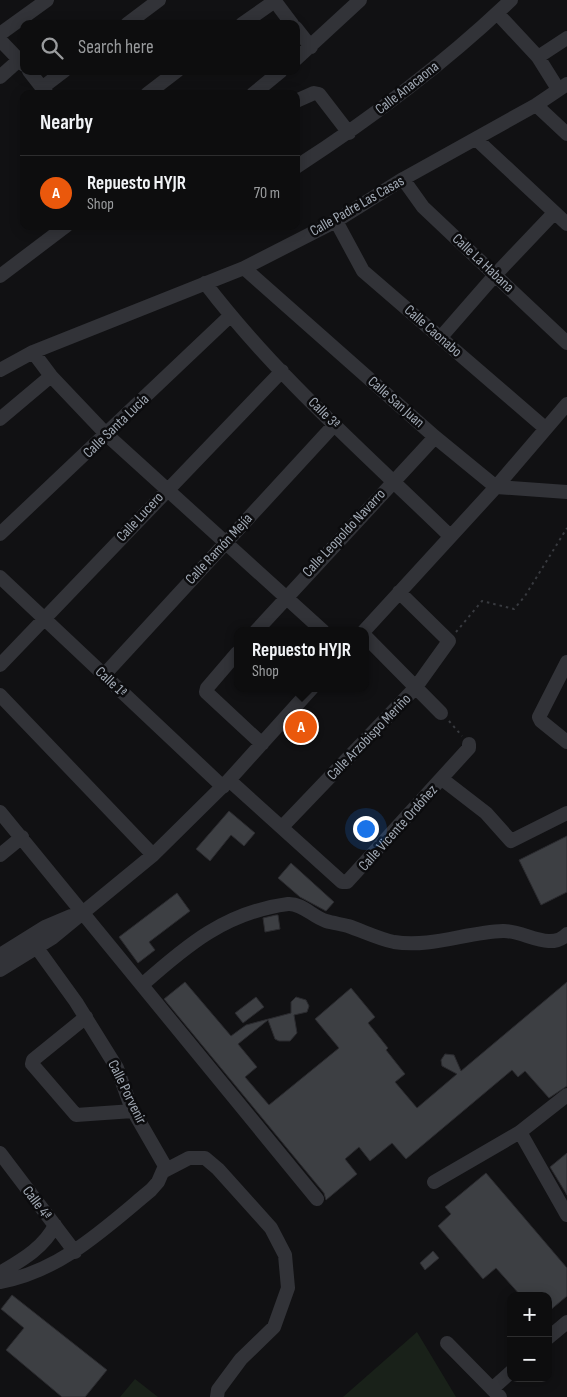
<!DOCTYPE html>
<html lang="en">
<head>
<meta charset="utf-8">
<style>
	body { margin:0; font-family:"Sofia Sans Condensed",sans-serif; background:#1b1b1c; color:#f1f3f6 }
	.controls { position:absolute; right:15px; bottom:15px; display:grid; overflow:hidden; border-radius:10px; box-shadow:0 2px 12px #0003 }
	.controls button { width:45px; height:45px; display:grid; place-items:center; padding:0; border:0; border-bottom:1px solid #2d2d2e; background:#0d0d0e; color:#f1f3f6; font:25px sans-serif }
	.you { position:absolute; left:365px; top:828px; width:18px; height:18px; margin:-12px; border:4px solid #fff; border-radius:50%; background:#1a73e8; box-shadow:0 0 0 8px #1a73e833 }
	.badge { display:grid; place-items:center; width:32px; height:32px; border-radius:50%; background:#ea580c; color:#fff; font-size:16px; font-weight:700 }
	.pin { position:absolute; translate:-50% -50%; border:2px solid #fff; box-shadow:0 1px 5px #0006 }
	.popup { position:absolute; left:234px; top:627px; width:135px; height:65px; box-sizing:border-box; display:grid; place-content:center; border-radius:10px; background:#0d0d0e; filter:drop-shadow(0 1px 4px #0005); font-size:16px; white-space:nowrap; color:#9a9c9e }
	.popup b { font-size:19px; color:#f1f3f6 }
	.popup::after { content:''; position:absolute; left:50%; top:100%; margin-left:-10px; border:10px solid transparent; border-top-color:#0d0d0e }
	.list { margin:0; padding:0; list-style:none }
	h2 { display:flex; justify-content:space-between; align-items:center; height:65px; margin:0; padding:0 20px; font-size:21px }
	h2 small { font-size:16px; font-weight:400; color:#9a9c9e }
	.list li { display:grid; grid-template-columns:32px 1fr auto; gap:15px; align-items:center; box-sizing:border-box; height:75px; padding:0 20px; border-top:1px solid #2d2d2e }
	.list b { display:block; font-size:19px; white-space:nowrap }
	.list p { margin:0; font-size:16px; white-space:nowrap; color:#9a9c9e }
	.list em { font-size:16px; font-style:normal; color:#9a9c9e }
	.icon { flex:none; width:28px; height:28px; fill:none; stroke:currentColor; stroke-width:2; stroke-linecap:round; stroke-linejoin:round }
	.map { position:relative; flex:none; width:567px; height:1397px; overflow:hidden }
	.search { position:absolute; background:#0d0d0e; box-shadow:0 2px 12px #0003; left:20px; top:20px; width:280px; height:55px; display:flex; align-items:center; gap:12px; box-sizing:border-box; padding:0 18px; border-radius:10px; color:#9a9c9e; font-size:19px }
	.panel { position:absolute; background:#0d0d0e; box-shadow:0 2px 12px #0003; left:20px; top:90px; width:280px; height:140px; border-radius:10px }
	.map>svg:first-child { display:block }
</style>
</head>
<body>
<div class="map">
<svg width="567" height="1397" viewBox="0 0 567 1397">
	<rect width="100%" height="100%" fill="#111113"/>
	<path fill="#192119" d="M417,1332l39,65h-113z
		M135,1379l23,18h-38z"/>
	<path fill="#3d3f43" stroke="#2b2b2f" d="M229,811l26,22 -11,13 -13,-11 -21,26 -14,-12z
		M567,836v56l-26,13 -22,-45z
		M291,863l43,39 -8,9 -26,-14 -22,-19z
		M177,893l13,18 -41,31 6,8 -17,13 -19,-26z
		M276,915h2l2,14 -15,3 -2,-14z
		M185,982l46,54 15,-11 45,-12v-11l5,-5 10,3 3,6 -2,6 -13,3 3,18 -7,8h-11l-4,-2 -7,-19 -30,24 19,23 -12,10 24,28 70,-57 -24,-29 36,-31 24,29 -7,6 20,25 -2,2 19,24 -10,8 22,26 40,-34 -15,-8 -1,-6 4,-6 9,1 7,16 106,-89v104l-18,12 -24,-27 -7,6 -6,-7 -106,89 -14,-16 -22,18 -11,-14 -14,12 12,15 -31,26 -2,-7 -160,-194z
		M256,997l8,10 -21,16 -8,-10z
		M567,1153v42l-17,-28z
		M486,1173l81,95v28l-19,16v-16h-27l-25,-28 -13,11 -45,-53 13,-12 -6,-7z
		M433,1251l6,7 -14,12 -5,-7z
		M12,1295l95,75 -22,27h-23l-56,-47 18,-22 -23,-19z"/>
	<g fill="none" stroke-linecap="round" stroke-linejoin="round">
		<path stroke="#383a3f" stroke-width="2" stroke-dasharray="2.5 4" stroke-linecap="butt" d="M456,632l26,-31 32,8 11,-13 42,-68
			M449,721l13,15"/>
		<path stroke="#323338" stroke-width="14" d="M497,13l41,44 20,32
			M127,24l32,-24
			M242,24l30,-21 5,1 15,20
			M296,28l15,19
			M0,34l47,-34
			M0,40l24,25
			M538,57l29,-19
			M296,59l64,-59
			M29,71l18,23
			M0,77l19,-17
			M43,87l21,-16
			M147,94l30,-23
			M253,94l28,-23
			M296,101l18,-8 5,1 30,39
			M536,105l31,29
			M476,139l91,85
			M296,167c76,-49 149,-104 215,-167
			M403,179l20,28 144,136
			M336,221l27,50 182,157
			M244,268l191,169 61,50 71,5
			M0,276l66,-50
			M205,283c71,93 162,172 245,253
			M441,337l55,-63 58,-61
			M33,352l18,24 56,59 216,196
			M0,370l33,-18 211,-84 92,-47 67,-42 133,-74 31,-21
			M0,419l51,-43
			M0,534l230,-218
			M0,577l223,210
			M256,631l179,-194
			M364,631l132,-144 71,-83
			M365,636l76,77
			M237,653l-30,35 -1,4 56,52
			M567,662l-28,55 2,4 26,21
			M0,665l282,-294
			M104,675l231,-251
			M0,695l153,160
			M442,779l44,34 25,28 56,-28
			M229,780l113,102h5l122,-134v-4
			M0,812l317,387
			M282,827l134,-140 33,-46 -50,-49
			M0,855l22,-18
			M0,955l45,-28 26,-11
			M0,970l52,-32 101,-83 76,-75 83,-92
			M142,985c45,-40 84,-73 146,-81 14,-1 25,13 38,17 7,2 14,3 22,5 15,5 31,13 46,16 37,6 73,-10 109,-11 21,-1 47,21 64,3
			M86,1017l-53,43 -1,4 44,51 57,-4
			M520,1132l47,83
			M0,1153l75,99
			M164,1171l25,-13h16l13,11 53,59 14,27 3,33 -14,39 -33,32 -23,31 -1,7
			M434,1182l86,-50 47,-37
			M0,1273c20,-12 44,-25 55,-48
			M0,1282c61,-11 105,-54 151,-92l7,-8 7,-16 -34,-59 -14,-39 -41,-66 -39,-54
			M548,1338l19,-16
			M447,1343l53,54
			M492,1389l19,-17"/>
	</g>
	<g text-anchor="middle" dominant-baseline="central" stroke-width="5" stroke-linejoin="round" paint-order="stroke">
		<g font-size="15" fill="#a1a9b4" stroke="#0c0c0e">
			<text transform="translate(407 88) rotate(-38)">Calle Anacaona</text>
			<text transform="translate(357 206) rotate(-30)">Calle Padre Las Casas</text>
			<text transform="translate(483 263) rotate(43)">Calle La Habana</text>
			<text transform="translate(433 331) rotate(41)">Calle Caonabo</text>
			<text transform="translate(396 402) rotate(41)">Calle San Juan</text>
			<text transform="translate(324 413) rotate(45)">Calle 3ª</text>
			<text transform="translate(116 426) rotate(-44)">Calle Santa Lucía</text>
			<text transform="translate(140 517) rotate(-47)">Calle Lucero</text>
			<text transform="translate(344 533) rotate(-47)">Calle Leopoldo Navarro</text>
			<text transform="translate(219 549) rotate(-47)">Calle Ramón Mejía</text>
			<text transform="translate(111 682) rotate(43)">Calle 1ª</text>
			<text transform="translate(369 737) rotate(-46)">Calle Arzobispo Meriño</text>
			<text transform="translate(398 828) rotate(-48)">Calle Vicente Ordóñez</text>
			<text transform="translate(127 1092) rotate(64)">Calle Porvenir</text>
			<text transform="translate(37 1203) rotate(53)">Calle 4ª</text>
		</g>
	</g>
</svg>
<div class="controls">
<button>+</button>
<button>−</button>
</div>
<div class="you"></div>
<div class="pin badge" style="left:301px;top:727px">A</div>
<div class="popup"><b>Repuesto HYJR</b>Shop</div>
<div class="search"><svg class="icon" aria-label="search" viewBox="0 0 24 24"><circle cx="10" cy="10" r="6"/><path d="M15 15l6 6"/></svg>Search here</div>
<section class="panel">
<h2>Nearby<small></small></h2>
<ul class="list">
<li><span class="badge">A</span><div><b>Repuesto HYJR</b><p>Shop</p></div><em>70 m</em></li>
</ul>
</section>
</div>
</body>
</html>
